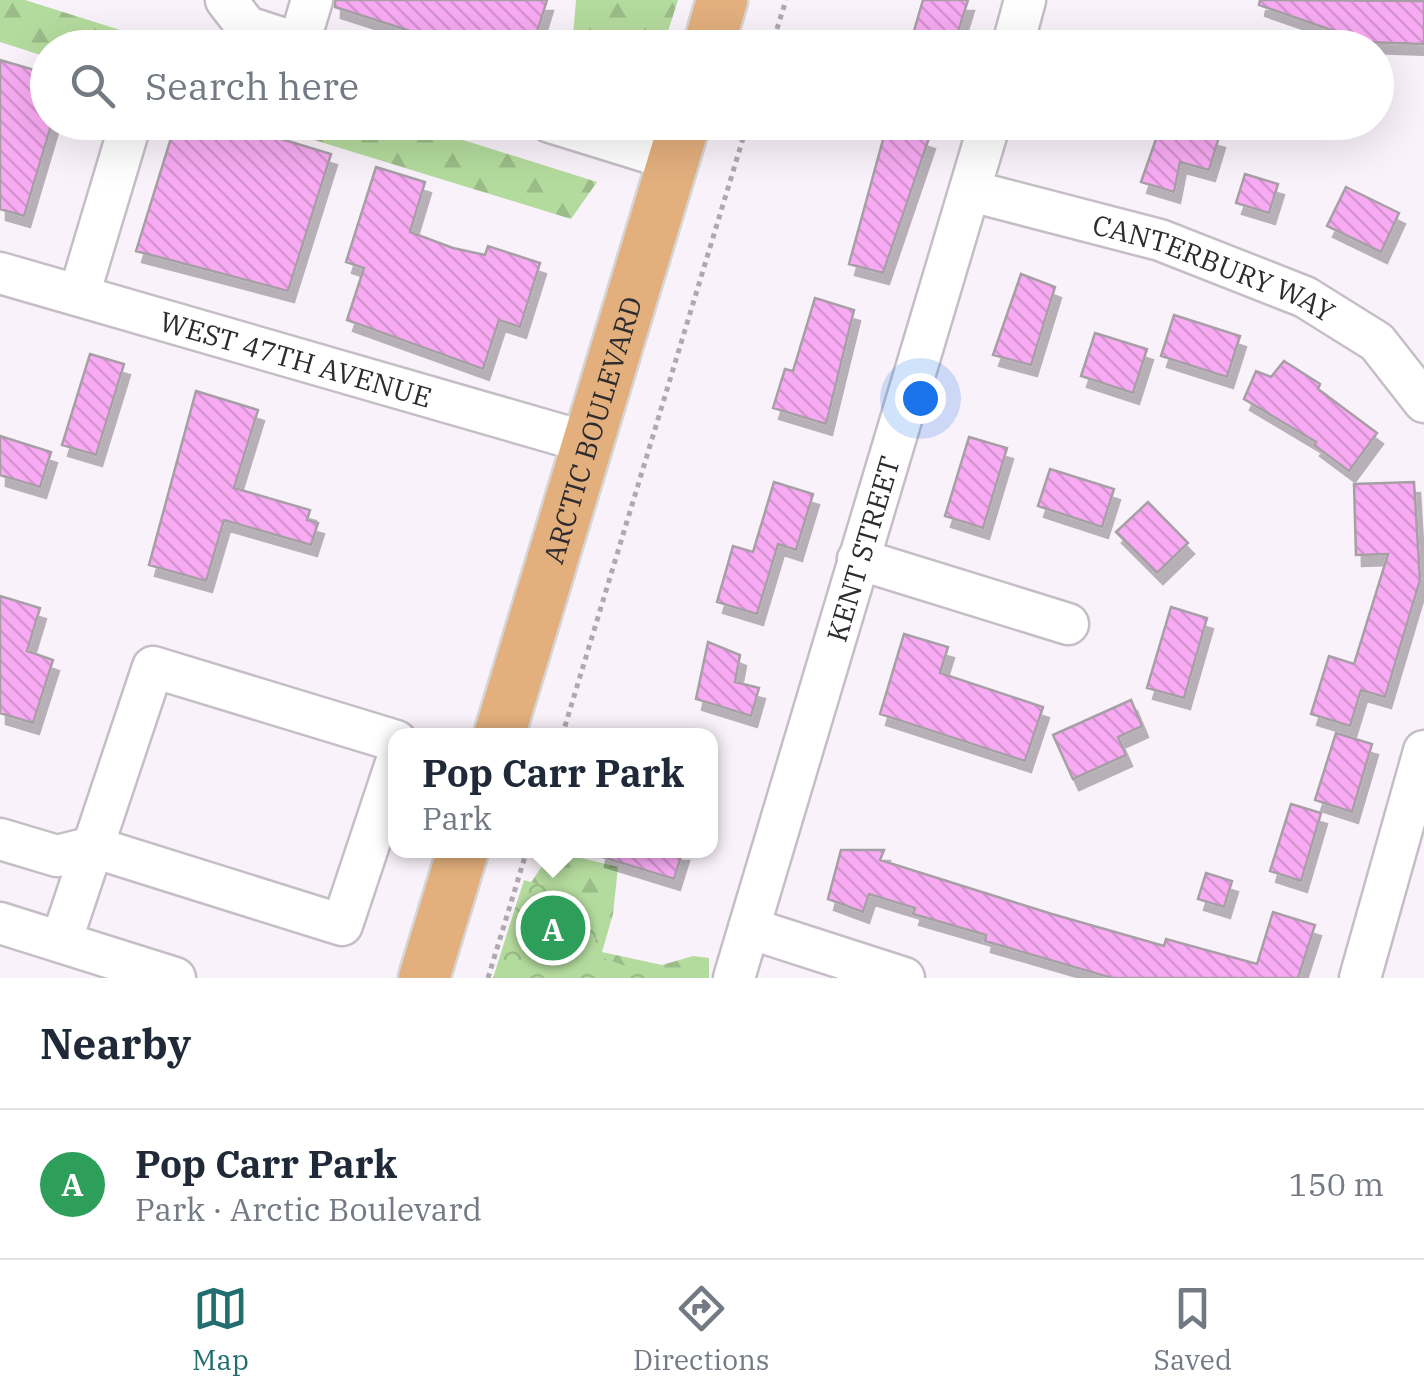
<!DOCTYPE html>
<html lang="en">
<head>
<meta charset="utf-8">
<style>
	body { margin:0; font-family:"IBM Plex Serif",serif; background:#f2f2f3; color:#1f2937 }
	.you { position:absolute; left:920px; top:398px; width:35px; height:35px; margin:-25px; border:8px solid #fff; border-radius:50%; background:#1a73e8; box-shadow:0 0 0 15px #1a73e833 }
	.badge { display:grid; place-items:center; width:65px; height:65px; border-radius:50%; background:#226d6d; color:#fff; font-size:32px; font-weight:700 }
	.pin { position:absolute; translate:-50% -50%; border:5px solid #fff; box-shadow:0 2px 10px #0006 }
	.popup { position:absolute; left:388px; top:728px; width:330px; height:130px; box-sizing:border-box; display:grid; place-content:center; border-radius:20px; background:#fff; filter:drop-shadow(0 2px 8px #0005); font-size:32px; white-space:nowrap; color:#747a83 }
	.popup b { font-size:38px; color:#1f2937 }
	.popup::after { content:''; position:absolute; left:50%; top:100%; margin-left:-20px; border:20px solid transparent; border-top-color:#fff }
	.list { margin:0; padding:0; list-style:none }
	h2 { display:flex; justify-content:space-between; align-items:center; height:130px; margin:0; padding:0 40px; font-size:42px }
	h2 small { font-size:32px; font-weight:400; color:#747a83 }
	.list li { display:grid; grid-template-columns:65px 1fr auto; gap:30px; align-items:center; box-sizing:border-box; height:150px; padding:0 40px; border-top:2px solid #e0e1e3 }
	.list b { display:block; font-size:38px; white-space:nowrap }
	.list p { margin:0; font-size:32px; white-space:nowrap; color:#747a83 }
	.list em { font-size:32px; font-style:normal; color:#747a83 }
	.icon { flex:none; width:55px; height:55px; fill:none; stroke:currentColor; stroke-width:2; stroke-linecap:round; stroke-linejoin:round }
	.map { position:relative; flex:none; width:1424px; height:978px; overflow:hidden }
	.search { position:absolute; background:#fff; box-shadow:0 10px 40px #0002; left:30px; right:30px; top:30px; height:110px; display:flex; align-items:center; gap:25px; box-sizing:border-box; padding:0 35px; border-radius:55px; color:#747a83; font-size:38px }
	.sheet { height:280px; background:#fff }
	nav { display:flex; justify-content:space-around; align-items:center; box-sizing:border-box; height:140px; border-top:2px solid #e0e1e3; background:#fff; font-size:28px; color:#747a83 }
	nav a { display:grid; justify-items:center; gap:5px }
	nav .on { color:#226d6d }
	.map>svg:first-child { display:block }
</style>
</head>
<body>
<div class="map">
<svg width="1424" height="978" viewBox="0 0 1424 978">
	<defs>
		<pattern id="forest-firs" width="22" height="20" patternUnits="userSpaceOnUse" patternTransform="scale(2.5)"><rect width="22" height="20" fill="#b4db9e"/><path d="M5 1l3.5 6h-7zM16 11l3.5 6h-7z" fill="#9bbc88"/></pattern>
		<pattern id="park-crowns" width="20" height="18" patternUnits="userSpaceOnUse" patternTransform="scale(2.5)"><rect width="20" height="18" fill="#b4db9e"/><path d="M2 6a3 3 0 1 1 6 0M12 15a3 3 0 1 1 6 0" fill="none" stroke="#9bbc88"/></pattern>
		<pattern id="building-back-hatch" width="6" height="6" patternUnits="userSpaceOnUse" patternTransform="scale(2.5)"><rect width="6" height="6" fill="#f8abf3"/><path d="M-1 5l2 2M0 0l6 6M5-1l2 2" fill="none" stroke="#d593d1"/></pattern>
		<filter id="shadow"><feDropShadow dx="6" dy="11" stdDeviation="0" flood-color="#0004"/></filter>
	</defs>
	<rect width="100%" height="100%" fill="#faf2fa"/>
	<path fill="url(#forest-firs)" d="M0,0h25l149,47 -126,1 -1,9 -47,-15z
		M576,0h102l-15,47h-91z
		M259,123h150l188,59 -26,37z
		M553,851l65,16 -5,47 -11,38 60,13 31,-9 16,2v20h-208l30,-96z"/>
	<path fill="url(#park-crowns)" d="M524,880l75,22 -5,53 66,23h-167z"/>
	<path fill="url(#building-back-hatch)" stroke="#a79fa6" stroke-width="2.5" filter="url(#shadow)" d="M335,0h212l-15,48h-69l-128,-41z
		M923,0h45l-15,48h-44z
		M1260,0l164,1v43l-58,-2 -107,-37z
		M0,60l48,14v48h4l-28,94 -24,-7z
		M176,122h49l106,32 -43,137 -152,-40z
		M1162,122l57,15 -10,33 -29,-8 -6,30 -33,-10z
		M887,125l42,13 -46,135 -34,-9z
		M376,167l49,15 -15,50 43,16 32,7 3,-9 52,17 -20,64 -21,-7 -16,49 -136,-49 17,-52 -18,-6z
		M1245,174l33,10 -9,29 -33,-10z
		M1346,187l53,26 -18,39 -54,-26z
		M1021,274l34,13 -24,78 -38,-10z
		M815,298l39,12 -28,114 -53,-16 12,-39 8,2z
		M1174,315l66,21 -13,41 -66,-21z
		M1095,333l52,16 -14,44 -52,-17z
		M90,354l34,10 -28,91 -34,-10z
		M1284,361l36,23 -2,5 59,44 -28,38 -35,-26 2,-3 -72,-43 12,-28 15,6z
		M196,391l62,19 -24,78 76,22 -3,10 11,3 -7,22 -87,-25 -18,61 -57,-16z
		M0,436l51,16 -11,35 -40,-12z
		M969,437l38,11 -24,80 -38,-12z
		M1050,469l64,20 -12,38 -64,-21z
		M774,482l39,12 -17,56 -18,-6 -21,70 -40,-12 16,-56 20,6z
		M1414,482l6,98 -35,117 -24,-7 -11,36 -39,-12 18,-58 25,8 34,-110 -32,1 -2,-71z
		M1148,502l40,41 -31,30 -41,-41z
		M0,596l40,12 -13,43 26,9 -20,63 -33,-10z
		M1171,607l36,11 -23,80 -37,-10z
		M904,634l44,13 -8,26 103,34 -18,54 -145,-47z
		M708,642l32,13 -5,27 24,6 -8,28 -55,-17z
		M1131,700l11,26 -24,11 8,18 -53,24 -20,-44z
		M1336,733l36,11 -20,68 -37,-12z
		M1291,804l30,9 -20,68 -31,-10z
		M600,850h83l-9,29 -75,-23z
		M841,850h43l-4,10 172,54 112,32 2,-7 91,25 16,-52 42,13 -17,53h-186l-127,-37 1,-6 -73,-21 2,-6 -46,-14 -6,18 -35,-13z
		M1206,873l26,8 -8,26 -26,-8z"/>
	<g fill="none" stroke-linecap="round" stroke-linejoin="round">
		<g stroke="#c5bec6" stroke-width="45">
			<g id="minor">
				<path d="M226,0l21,27 65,21"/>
				<path d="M299,43l13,-43"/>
				<path d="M1012,48l13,-48"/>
				<path d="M550,122l123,38"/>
				<path id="s1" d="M971,191l189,49 145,57 72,45 47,60"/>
				<path id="s2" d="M0,273l589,170"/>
				<path d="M79,295l48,-160"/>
				<path d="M858,559l210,65"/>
				<path d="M0,839l57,17 36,-9 249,78 54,-162"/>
				<path d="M0,923l175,55"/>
				<path d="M749,928l155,50"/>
				<path d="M61,942l92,-275 243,74"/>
				<path id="s3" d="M734,978l256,-856"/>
				<path d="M1360,978l64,-227"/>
			</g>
		</g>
		<g stroke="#d5d5d5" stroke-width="55">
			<g id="major">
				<path d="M708,48l14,-48"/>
				<path id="s4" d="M499,736l186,-614"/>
				<path d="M424,978l39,-128"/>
			</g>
		</g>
		<path stroke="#afa9af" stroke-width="5" stroke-dasharray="5 5" stroke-linecap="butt" d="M771,48l15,-48
			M562,736l186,-614
			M488,978l39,-128"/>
		<use href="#minor" stroke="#fff" stroke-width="40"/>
		<use href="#major" stroke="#e3af7d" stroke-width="50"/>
	</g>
	<g text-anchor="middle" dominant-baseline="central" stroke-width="9" stroke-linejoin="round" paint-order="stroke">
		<g font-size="28" fill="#2d2b2e" stroke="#fff">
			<text stroke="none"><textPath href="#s1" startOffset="255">CANTERBURY WAY</textPath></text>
			<text stroke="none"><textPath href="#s2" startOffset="308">WEST 47TH AVENUE</textPath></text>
			<text stroke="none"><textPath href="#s4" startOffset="320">ARCTIC BOULEVARD</textPath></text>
			<text stroke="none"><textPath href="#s3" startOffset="448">KENT STREET</textPath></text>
		</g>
	</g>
</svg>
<div class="you"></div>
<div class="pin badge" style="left:553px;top:928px;background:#2e9e5b">A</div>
<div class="popup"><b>Pop Carr Park</b>Park</div>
<div class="search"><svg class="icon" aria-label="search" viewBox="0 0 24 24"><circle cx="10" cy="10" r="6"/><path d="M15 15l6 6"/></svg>Search here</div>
</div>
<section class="sheet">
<h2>Nearby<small></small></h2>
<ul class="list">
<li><span class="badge" style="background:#2e9e5b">A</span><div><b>Pop Carr Park</b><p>Park · Arctic Boulevard</p></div><em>150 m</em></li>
</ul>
</section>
<nav>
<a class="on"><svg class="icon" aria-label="map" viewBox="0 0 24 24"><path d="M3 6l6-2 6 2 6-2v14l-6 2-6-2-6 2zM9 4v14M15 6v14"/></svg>Map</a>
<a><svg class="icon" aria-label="directions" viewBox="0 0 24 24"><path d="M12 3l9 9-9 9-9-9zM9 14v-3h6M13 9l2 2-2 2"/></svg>Directions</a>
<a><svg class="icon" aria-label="saved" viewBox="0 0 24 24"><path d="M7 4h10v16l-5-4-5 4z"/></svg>Saved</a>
</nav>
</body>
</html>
